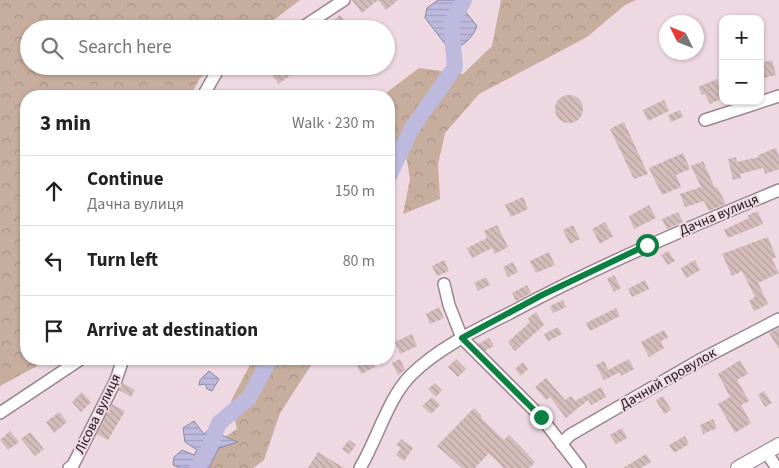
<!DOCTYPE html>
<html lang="en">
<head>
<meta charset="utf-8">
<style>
	body { margin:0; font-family:"Source Sans 3",sans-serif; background:#f6f6f6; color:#222 }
	.controls { position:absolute; right:15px; top:15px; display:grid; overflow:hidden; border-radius:10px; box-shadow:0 1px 4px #0004 }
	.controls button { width:45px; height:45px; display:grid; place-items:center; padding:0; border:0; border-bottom:1px solid #e0e0e0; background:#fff; color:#222; font:25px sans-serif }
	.compass { position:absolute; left:659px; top:15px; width:45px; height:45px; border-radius:50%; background:#fff; box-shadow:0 1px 4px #0004; rotate:313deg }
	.stop { position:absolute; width:15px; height:15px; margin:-11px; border:4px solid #0b8043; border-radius:50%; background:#fff }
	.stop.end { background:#0b8043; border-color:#fff; box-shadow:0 1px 5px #0008 }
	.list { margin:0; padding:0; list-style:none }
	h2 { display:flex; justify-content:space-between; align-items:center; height:65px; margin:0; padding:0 20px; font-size:21px }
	h2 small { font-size:16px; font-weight:400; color:#767676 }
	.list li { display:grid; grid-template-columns:32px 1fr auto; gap:15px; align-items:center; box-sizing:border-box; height:70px; padding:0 20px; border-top:1px solid #e0e0e0 }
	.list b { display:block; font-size:19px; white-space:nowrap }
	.list p { margin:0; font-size:16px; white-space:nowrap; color:#767676 }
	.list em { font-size:16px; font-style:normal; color:#767676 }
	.icon { flex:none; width:28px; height:28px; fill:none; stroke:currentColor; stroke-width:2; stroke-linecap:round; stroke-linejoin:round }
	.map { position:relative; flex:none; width:779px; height:468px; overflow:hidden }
	.search { position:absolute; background:#fff; box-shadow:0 1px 4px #0004; left:20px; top:20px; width:375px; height:55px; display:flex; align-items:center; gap:12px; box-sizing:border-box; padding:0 18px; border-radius:28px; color:#767676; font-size:19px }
	.panel { position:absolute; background:#fff; box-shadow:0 1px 4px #0004; left:20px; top:90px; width:375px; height:275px; border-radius:20px }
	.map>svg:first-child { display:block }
</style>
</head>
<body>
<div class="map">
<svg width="779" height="468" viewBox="0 0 779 468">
	<defs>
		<pattern id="forest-crowns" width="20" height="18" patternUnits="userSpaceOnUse" patternTransform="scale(1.25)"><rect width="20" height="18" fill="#c7ad9e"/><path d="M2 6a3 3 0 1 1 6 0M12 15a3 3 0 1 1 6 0" fill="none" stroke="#aa9487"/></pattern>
		<pattern id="water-rules" width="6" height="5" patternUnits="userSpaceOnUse" patternTransform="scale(1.25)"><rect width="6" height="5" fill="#bdbade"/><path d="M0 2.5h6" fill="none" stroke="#a29fbe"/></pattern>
		<pattern id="building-back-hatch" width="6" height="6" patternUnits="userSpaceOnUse" patternTransform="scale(1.25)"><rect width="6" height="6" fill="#d3bcba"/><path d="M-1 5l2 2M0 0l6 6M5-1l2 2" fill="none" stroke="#b5a19f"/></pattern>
	</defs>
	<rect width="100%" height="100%" fill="#eed8e1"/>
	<path fill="url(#forest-crowns)" d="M0,0h300l-38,29h-233v37h187l-16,12 -10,18h-164v263h24l-50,27z
		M501,0h135l-11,5 -38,32 -108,57 -34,39 -7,31 2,35 -37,15 7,-35 -5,-30 -16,16v-69h-7l37,-28 44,6 29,-28z
		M253,359h62l-35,54 -16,47 -11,8h-44l10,-20 18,-7 -12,-4 12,-8 -6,-28z"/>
	<path fill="url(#water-rules)" stroke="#8c88a2" d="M438,0h18l21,26c-4,12 -16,23 -28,23l-24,-31 2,-10z
		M209,371l10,8 -7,12 -5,-2 -2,-5 -6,1 1,-5z
		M231,409l-1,10 -11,15 19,8 -19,6 -10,20h-29l-7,-3 1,-8 8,-7 12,5 3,-5 -12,-8 -2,-14 11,-7 10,13z"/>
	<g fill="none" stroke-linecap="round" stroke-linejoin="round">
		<path stroke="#bdbade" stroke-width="16" d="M389,176l23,-48 43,-61 -4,-44 13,-23
			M197,468l11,-18 11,-27 30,-25 21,-39"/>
	</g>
	<path fill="url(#building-back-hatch)" d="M352,0h26l-16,13z
		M378,0h20l-12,10z
		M340,15l7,9 -8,5 -6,-8z
		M772,60l4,15 -16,4v-16z
		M284,66h3l6,7 -14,11 -7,-9z
		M717,79l6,19 -13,6 -5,-10 -3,1 -4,-8z
		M555 109a14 14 0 1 1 28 0a14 14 0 1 1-28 0Z
		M664,100l5,11 -21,10 -5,-11z
		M680,110l3,7 -12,5 -3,-7z
		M624,122l24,52 -14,5 -24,-50z
		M776,148l3,9v12l-14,5 -2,-6 -23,6 1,4 -8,2 -5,-21 8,-2 1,5 22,-5 -1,-2z
		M683,153l7,16 -14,6 5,12 -19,8 -13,-27z
		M703,161l12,27 2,-1 9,17 -17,7 -5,-10 -19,6 -5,-13 21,-7 -10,-21z
		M523,197l5,12 -17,8 -6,-12z
		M649,205l7,13 -22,11 -5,-13z
		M758,211l5,13 -35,14 -4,-8 25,-12 -1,-3z
		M678,212l5,10 -16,7 -5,-10z
		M605,222l8,14 -13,8 -8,-15z
		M497,225l11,22 -13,7 -3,-6 -20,10 -5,-10 20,-10 -3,-7z
		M573,225l7,14 -10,5 -7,-14z
		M768,237l8,20 -4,2 7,14 -21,10 10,21 -14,7 -5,-10 6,-4 -13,-26 -10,5 -10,-22z
		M668,251l7,10 -7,4 -7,-10z
		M549,252l6,13 -19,8 -6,-12z
		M444,260l5,11 -12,5 -5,-10z
		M695,260l5,10 -14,8 -5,-10z
		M513,262l5,10 -10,5 -5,-10z
		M614,275l7,13 -7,4 -7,-13z
		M486,277l4,8 -12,6 -4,-8z
		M645,280l4,9 -17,8 -4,-8z
		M527,285l4,8 -15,8 -4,-8z
		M563,300l3,7 -13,6 -3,-7z
		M439,307l5,11 -14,6 -4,-10z
		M616,308l4,8 -30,15 -4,-8z
		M536,312l8,13 -29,26 -7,-9 22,-20 -2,-4z
		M558,327l4,7 -14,7 -4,-7z
		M778,328l1,2v19l-10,-16z
		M664,330l4,7 -7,4 3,7 -15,9 -8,-15z
		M412,334l5,12 -17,8 -5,-12z
		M489,338l5,8 -9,5 -7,-7z
		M371,359l4,8 -14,7 -4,-8z
		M400,359l5,11 -7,5 -6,-12z
		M456,359l10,10 -8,8 -10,-10z
		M629,359l5,10 -13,7 -1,-4 -16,8 -8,-15 8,-4 4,9z
		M740,360l8,14 -11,6 12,21 -8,4 10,18 -16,10 -17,-29 12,-7 -12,-23z
		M523,362l5,7 -7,7 -6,-7z
		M546,378l19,22 6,-4 4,5 26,-14 5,10 -15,8 -3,-5 -22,18 -16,-21 -4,3 -11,-13z
		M123,383l12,7 -4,7 -12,-7z
		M435,383l7,7 -6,7 -8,-8z
		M764,391l8,12 -7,4 -7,-12z
		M82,392l9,10 -10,10 -9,-10z
		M663,396l8,14 -7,4 -8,-14z
		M432,397l8,8 -9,9 -9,-8z
		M112,404l13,7 -17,29 -11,-6z
		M474,408l8,8 -1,2 23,22 5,-5 13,13 13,14 -6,6h-25l-15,-15 -14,15h-13l-25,-22z
		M59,412l8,10 -13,11 -8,-11z
		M713,419l4,9 -14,6 -3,-9z
		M622,428l5,10 -11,6 -6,-9z
		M10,431l9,11 -11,8 -8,-10z
		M30,432l14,17 -9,7 -14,-17z
		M685,436l4,8 -15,9 -5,-8z
		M401,439l12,9 -9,13 -8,-6 5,-7 -5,-3z
		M349,440l7,5 -7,9 -7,-5z
		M318,452l26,16h-36z
		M646,454l5,8 -10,6h-18z"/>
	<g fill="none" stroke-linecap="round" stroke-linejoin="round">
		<g stroke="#99858d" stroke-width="14">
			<path id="minor" d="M300,29l44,-29
				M203,96l17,-30
				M705,120l74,-24
				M444,284l5,21 13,33 79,79 39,51
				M0,413l81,-54
				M561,444l9,-9 128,-74 81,-42
				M766,452l11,16
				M69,468l4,-3 43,-85 7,-21
				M360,468c17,-28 28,-70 51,-93 27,-27 65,-45 99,-62 87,-47 178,-85 269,-123"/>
		</g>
		<g stroke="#99858d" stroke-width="16">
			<path id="tertiary" d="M738,468l41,-23"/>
		</g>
		<use href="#minor" stroke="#fff" stroke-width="11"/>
		<use href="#tertiary" stroke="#fff" stroke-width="14"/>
	</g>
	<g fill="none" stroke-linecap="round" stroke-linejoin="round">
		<path stroke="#0b8043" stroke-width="6" d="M541,417l-79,-79 80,-43 105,-50"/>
	</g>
	<g text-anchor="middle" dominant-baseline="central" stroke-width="4" stroke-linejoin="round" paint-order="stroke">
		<g font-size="14" fill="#1b1417" stroke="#eed8e1">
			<text transform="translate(719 215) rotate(-23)">Дачна вулиця</text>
			<text transform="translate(668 379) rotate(-30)">Дачний провулок</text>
			<text transform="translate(98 414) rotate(-64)">Лісова вулиця</text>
		</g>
	</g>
</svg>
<div class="controls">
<button>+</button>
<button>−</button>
</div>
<svg class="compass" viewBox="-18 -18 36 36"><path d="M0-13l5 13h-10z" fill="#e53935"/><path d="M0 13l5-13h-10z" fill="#767676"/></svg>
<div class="stop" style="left:647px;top:245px"></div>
<div class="stop end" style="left:541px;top:417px"></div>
<div class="search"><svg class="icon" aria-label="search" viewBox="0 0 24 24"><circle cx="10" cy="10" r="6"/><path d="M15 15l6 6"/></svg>Search here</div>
<section class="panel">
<h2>3 min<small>Walk · 230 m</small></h2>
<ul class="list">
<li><svg class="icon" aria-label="ahead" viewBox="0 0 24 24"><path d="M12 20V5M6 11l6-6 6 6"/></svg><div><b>Continue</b><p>Дачна вулиця</p></div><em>150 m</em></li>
<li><svg class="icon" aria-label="left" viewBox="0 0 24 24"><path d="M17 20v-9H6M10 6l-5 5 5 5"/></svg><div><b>Turn left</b></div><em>80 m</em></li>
<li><svg class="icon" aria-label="arrive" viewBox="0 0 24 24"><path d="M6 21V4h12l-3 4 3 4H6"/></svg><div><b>Arrive at destination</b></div></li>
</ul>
</section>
</div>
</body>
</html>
